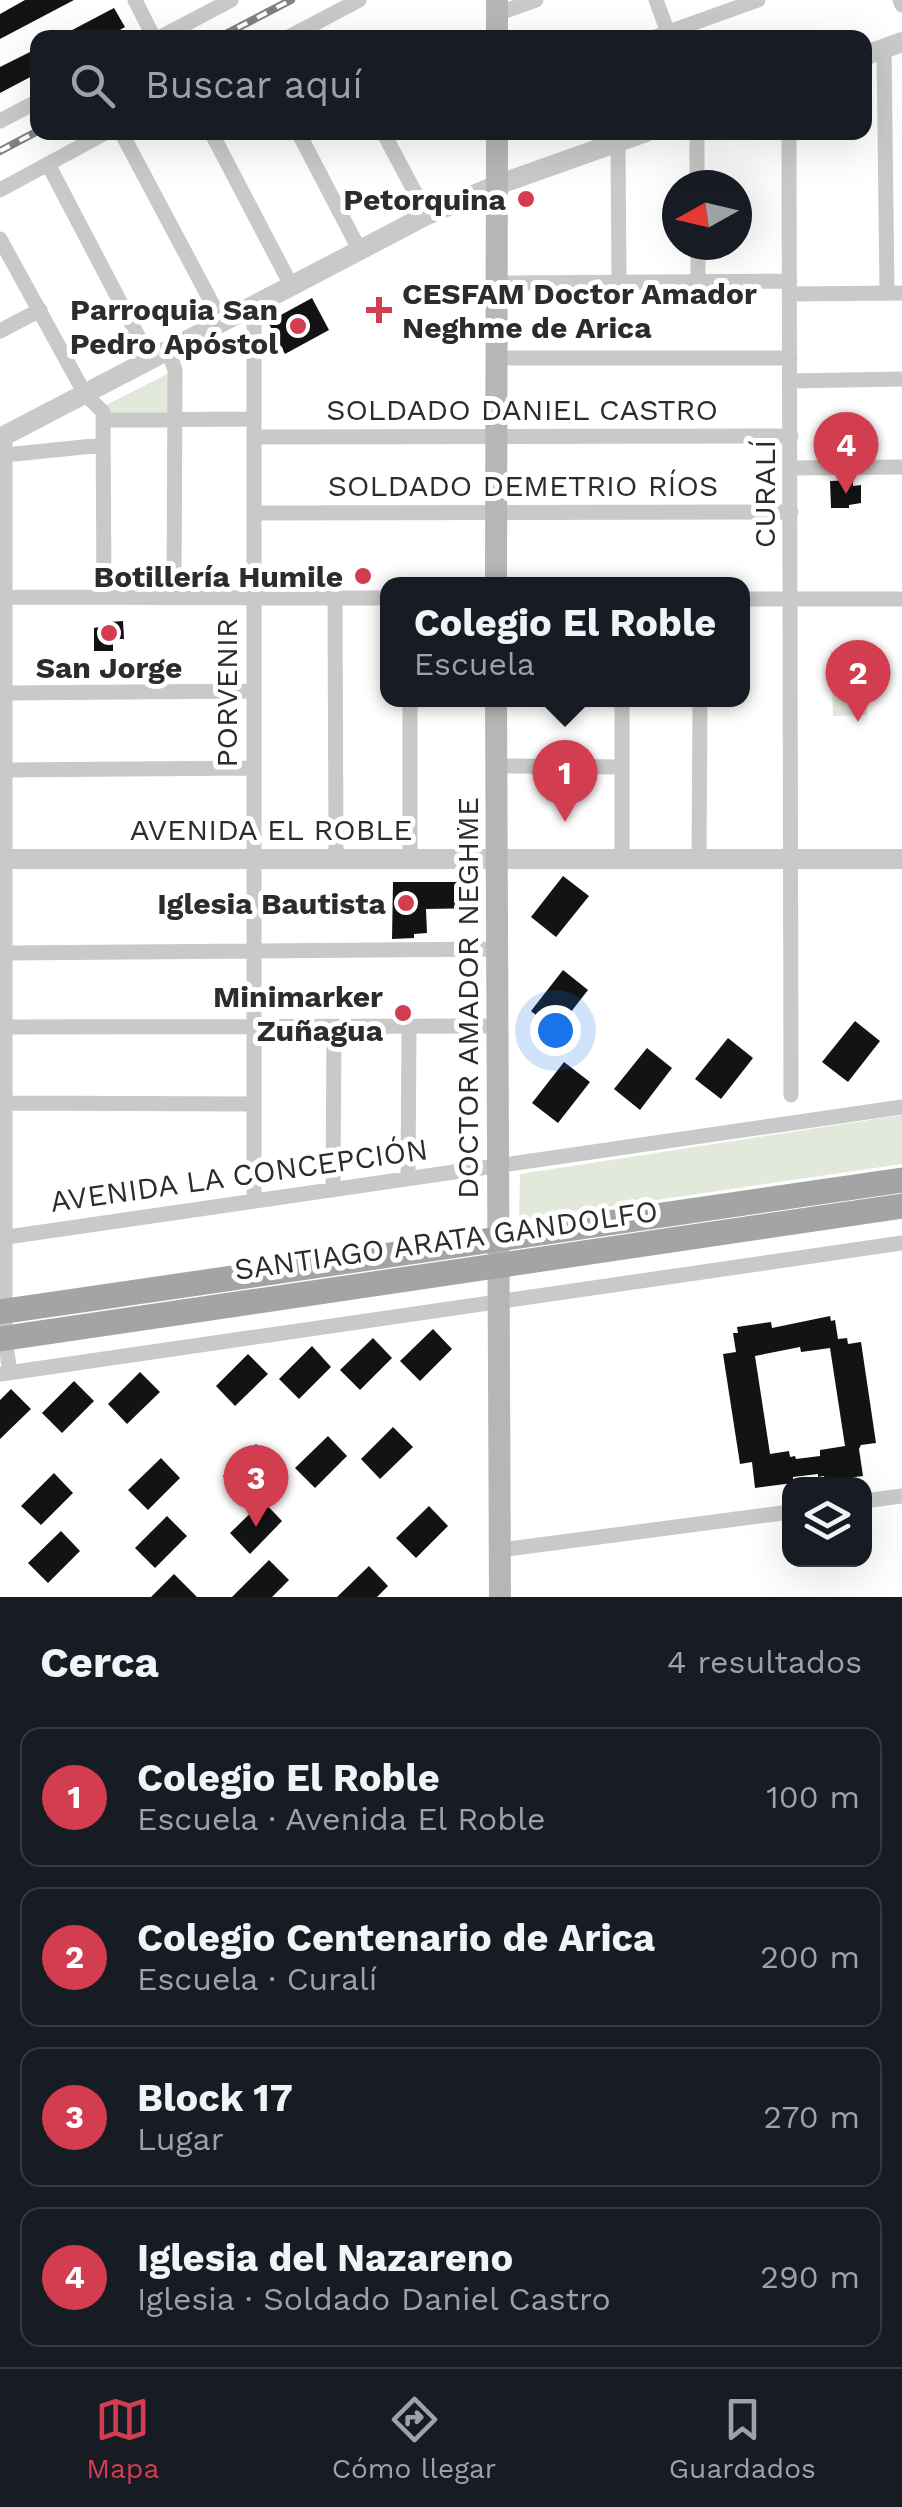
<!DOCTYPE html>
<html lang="es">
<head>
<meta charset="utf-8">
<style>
	body { margin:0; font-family:"Work Sans",sans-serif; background:#242831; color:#f1f3f6 }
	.controls { position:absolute; right:30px; bottom:30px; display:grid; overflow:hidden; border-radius:20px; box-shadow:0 10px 40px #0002 }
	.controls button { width:90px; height:90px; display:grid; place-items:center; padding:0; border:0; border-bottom:2px solid #363941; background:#171b24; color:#f1f3f6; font:50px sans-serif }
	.compass { position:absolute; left:662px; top:170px; width:90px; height:90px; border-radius:50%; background:#171b24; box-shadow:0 10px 40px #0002; rotate:262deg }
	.you { position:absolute; left:555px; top:1030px; width:35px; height:35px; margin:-25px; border:8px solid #fff; border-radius:50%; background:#1a73e8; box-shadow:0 0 0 15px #1a73e833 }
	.badge { display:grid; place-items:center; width:65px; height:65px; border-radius:50%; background:#d23e4f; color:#fff; font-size:32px; font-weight:700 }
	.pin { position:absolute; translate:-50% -82px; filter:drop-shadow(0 2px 5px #0008) }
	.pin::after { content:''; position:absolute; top:52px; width:35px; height:30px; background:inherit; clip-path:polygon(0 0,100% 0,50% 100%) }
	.popup { position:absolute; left:380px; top:577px; width:370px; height:130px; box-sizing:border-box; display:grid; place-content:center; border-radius:20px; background:#171b24; filter:drop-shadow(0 2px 8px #0005); font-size:32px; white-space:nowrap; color:#9ea1a6 }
	.popup b { font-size:38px; color:#f1f3f6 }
	.popup::after { content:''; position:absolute; left:50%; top:100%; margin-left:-20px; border:20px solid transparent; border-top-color:#171b24 }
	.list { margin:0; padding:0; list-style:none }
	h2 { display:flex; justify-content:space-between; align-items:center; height:130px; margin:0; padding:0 40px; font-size:42px }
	h2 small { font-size:32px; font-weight:400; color:#9ea1a6 }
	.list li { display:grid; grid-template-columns:65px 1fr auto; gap:30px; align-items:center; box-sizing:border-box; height:140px; margin:0 20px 20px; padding:0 20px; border:2px solid #363941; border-radius:20px }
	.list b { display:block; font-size:38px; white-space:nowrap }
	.list p { margin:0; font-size:32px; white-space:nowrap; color:#9ea1a6 }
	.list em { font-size:32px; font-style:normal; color:#9ea1a6 }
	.icon { flex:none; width:55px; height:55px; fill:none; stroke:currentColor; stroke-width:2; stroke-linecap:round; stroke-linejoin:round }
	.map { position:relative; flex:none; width:902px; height:1597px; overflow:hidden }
	.search { position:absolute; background:#171b24; box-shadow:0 10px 40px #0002; left:30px; right:30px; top:30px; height:110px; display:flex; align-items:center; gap:25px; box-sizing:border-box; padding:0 35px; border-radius:20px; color:#9ea1a6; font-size:38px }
	.sheet { height:770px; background:#171b24 }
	nav { display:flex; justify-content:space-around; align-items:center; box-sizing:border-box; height:140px; border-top:2px solid #363941; background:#171b24; font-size:28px; color:#9ea1a6 }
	nav a { display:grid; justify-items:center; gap:5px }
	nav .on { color:#d23e4f }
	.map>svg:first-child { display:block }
</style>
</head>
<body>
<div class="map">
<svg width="902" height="1597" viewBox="0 0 902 1597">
	<rect width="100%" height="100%" fill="#fff"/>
	<path fill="#e2e8da" d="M173,371l2,43 -69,4 -2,-12z
		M866,650l1,65 -34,1 -2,-65z
		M902,1115v49l-383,56 1,-46z"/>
	<path fill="#131313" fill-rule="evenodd" d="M25,0h49l-74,39v-25z
		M114,8l11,19 -19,11h-49z
		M38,48v25l-38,20v-26z
		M312,298l17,32 -44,24 -17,-32z
		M853,480v6l8,-1v18l-12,2v3h-18l-1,-27z
		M123,621l1,18h-11v12h-19v-23l15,-3v-3z
		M481,803l1,33h-25v-23h13v-9z
		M563,876l26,20 -33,41 -25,-20z
		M393,882h88l1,26 -56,1 1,24 -13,1v4l-22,1z
		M563,970l25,20 -32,41 -25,-20z
		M855,1021l25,20 -32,41 -26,-20z
		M728,1038l25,20 -32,41 -26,-20z
		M647,1048l25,20 -32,42 -26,-21z
		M564,1062l26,20 -32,41 -26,-20z
		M830,1316l1,5 4,-1 3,19 9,-1 1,6 13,-2 15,101 -15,2 -2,4 4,27 -38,5 -1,-5 -6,1v-3l-25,3v6l-38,5 -3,-26 -12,2 -17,-110 13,-2 -3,-19h5l-1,-6 34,-5 1,6zM800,1347l1,5 29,-4 15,98 -25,4v6l-24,3 -1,-3 -5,1 -1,-6 -19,3 -15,-98z
		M433,1329l19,20 -32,32 -20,-20z
		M373,1338l19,20 -32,32 -20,-20z
		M312,1346l19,21 -32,32 -20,-20z
		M248,1354l20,20 -33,32 -19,-20z
		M140,1372l20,20 -33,32 -19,-20z
		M74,1381l20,20 -32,32 -20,-20z
		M11,1389l20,20 -31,30v-39z
		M393,1427l20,20 -33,32 -19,-20z
		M328,1436l19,20 -32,32 -20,-20z
		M256,1444l20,20 -33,32 -20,-20z
		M161,1458l19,20 -32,32 -20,-20z
		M54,1473l19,20 -32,32 -20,-19z
		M263,1501l19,20 -32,33 -20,-21z
		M429,1506l19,20 -32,32 -20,-20z
		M167,1516l20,20 -32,32 -20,-20z
		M61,1531l19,20 -32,32 -20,-20z
		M269,1560l20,20 -17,17h-40z
		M369,1566l19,20 -11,11h-40z
		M174,1574l23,23h-46z"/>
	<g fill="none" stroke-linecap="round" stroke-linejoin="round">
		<path stroke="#c9c9c9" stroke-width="15" d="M135,0l19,38
			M656,0l14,38
			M900,0l2,5
			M497,14l39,-14
			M159,38l72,-38
			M287,38l72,-38
			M652,38l106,-38
			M884,49l3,244
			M0,121l38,-20
			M121,132l101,190
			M211,132l80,153
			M298,132l61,117
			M383,132l44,83
			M697,132v53
			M789,132l2,963
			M618,142l1,140
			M48,164l102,195
			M0,190l107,-58
			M0,239l85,155 18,18 1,185
			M698,245v37
			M497,283l293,-2
			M790,294l112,-1
			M254,305v896
			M0,331l40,-21
			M168,350l7,20 -1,227
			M497,358h293
			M790,381l112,-2
			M103,420l151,-1
			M5,436v902l5,35
			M254,437l537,-1
			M5,455l98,-10
			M791,468l111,-1
			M254,513l537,-1
			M5,597l383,1
			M335,598l1,261
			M742,599h160
			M5,693l249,-2
			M622,700v159
			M496,766l126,1
			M5,770l249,-2
			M410,859v-159
			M699,859l1,-159
			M6,953l490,-4
			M0,1027l496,-1
			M6,1103l248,1
			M408,1179l1,-153
			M333,1190l1,-163
			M0,1238l902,-131
			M1,1374l901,-131
			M864,1501l38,-5
			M500,1550l290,-38"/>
		<path stroke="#c9c9c9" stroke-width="20" d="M864,56l38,-14
			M0,438l427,-223 70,-30 149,-53
			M0,859h902"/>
		<path stroke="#b6b6b6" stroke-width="22" d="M497,38v-38
			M496,584l1,-452
			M496,700l4,897"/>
		<path stroke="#a4a4a4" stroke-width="25" d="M0,1312l902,-132
			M0,1339l902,-133"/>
		<g stroke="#818181" stroke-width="8">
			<path id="rail" d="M218,38l73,-38
				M0,151l38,-20"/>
		</g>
		<use href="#rail" stroke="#fff" stroke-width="4" stroke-dasharray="11" stroke-linecap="butt"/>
	</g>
	<g fill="#d23e4f" stroke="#fff" stroke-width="4">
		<circle cx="526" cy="199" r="10"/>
		<path d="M374 295h10v10h10v10h-10v10h-10v-10h-10v-10h10z"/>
		<circle cx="298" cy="326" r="10"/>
		<circle cx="363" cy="576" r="10"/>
		<circle cx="109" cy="633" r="10"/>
		<circle cx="406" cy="903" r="10"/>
		<circle cx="403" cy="1013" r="10"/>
	</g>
	<g text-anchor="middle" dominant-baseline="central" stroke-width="10" stroke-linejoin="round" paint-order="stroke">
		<g font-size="30" font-weight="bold" fill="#2c2c2c" stroke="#fff" text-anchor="end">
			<text x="506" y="199">Petorquina</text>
			<text x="402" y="293" text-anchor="start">CESFAM Doctor Amador<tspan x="402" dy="34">Neghme de Arica</tspan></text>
			<text x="278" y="309">Parroquia San<tspan x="278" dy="34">Pedro Apóstol</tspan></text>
			<text x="343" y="576">Botillería Humile</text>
			<text x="109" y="667" text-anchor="middle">San Jorge</text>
			<text x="386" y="903">Iglesia Bautista</text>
			<text x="383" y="996">Minimarker<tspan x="383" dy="34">Zuñagua</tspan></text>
		</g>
		<g font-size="30" fill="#2c2c2c" stroke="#fff">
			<text x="522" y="409">SOLDADO DANIEL CASTRO</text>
			<text x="523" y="485">SOLDADO DEMETRIO RÍOS</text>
			<text transform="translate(764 494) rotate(-90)">CURALÍ</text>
			<text transform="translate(226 693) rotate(-90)">PORVENIR</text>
			<text x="271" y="829">AVENIDA EL ROBLE</text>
			<text transform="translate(467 998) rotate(-90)">DOCTOR AMADOR NEGHME</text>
			<text transform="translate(239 1175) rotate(-8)">AVENIDA LA CONCEPCIÓN</text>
			<text transform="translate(446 1240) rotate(-8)">SANTIAGO ARATA GANDOLFO</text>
		</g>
	</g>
</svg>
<div class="controls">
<button><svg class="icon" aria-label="layers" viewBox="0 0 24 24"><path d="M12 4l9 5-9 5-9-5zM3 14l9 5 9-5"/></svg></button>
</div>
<svg class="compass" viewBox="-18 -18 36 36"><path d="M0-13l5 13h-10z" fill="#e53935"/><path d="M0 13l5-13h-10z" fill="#9ea1a6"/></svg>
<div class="you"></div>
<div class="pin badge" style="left:565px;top:822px">1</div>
<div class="popup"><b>Colegio El Roble</b>Escuela</div>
<div class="pin badge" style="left:858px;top:722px">2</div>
<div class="pin badge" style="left:256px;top:1527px">3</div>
<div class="pin badge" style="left:846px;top:494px">4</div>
<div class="search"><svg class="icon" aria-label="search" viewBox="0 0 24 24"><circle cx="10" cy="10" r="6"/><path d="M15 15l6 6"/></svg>Buscar aquí</div>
</div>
<section class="sheet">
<h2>Cerca<small>4 resultados</small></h2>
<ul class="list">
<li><span class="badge">1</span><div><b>Colegio El Roble</b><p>Escuela · Avenida El Roble</p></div><em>100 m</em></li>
<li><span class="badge">2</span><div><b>Colegio Centenario de Arica</b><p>Escuela · Curalí</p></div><em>200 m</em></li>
<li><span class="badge">3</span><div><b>Block 17</b><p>Lugar</p></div><em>270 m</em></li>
<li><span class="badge">4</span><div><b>Iglesia del Nazareno</b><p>Iglesia · Soldado Daniel Castro</p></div><em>290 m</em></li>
</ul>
</section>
<nav>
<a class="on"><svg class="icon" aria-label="map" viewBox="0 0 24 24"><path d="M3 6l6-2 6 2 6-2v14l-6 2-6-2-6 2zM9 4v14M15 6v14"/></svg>Mapa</a>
<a><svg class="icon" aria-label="directions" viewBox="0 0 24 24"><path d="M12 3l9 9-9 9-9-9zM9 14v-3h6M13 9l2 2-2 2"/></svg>Cómo llegar</a>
<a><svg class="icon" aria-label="saved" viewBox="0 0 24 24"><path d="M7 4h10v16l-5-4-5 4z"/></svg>Guardados</a>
</nav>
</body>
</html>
